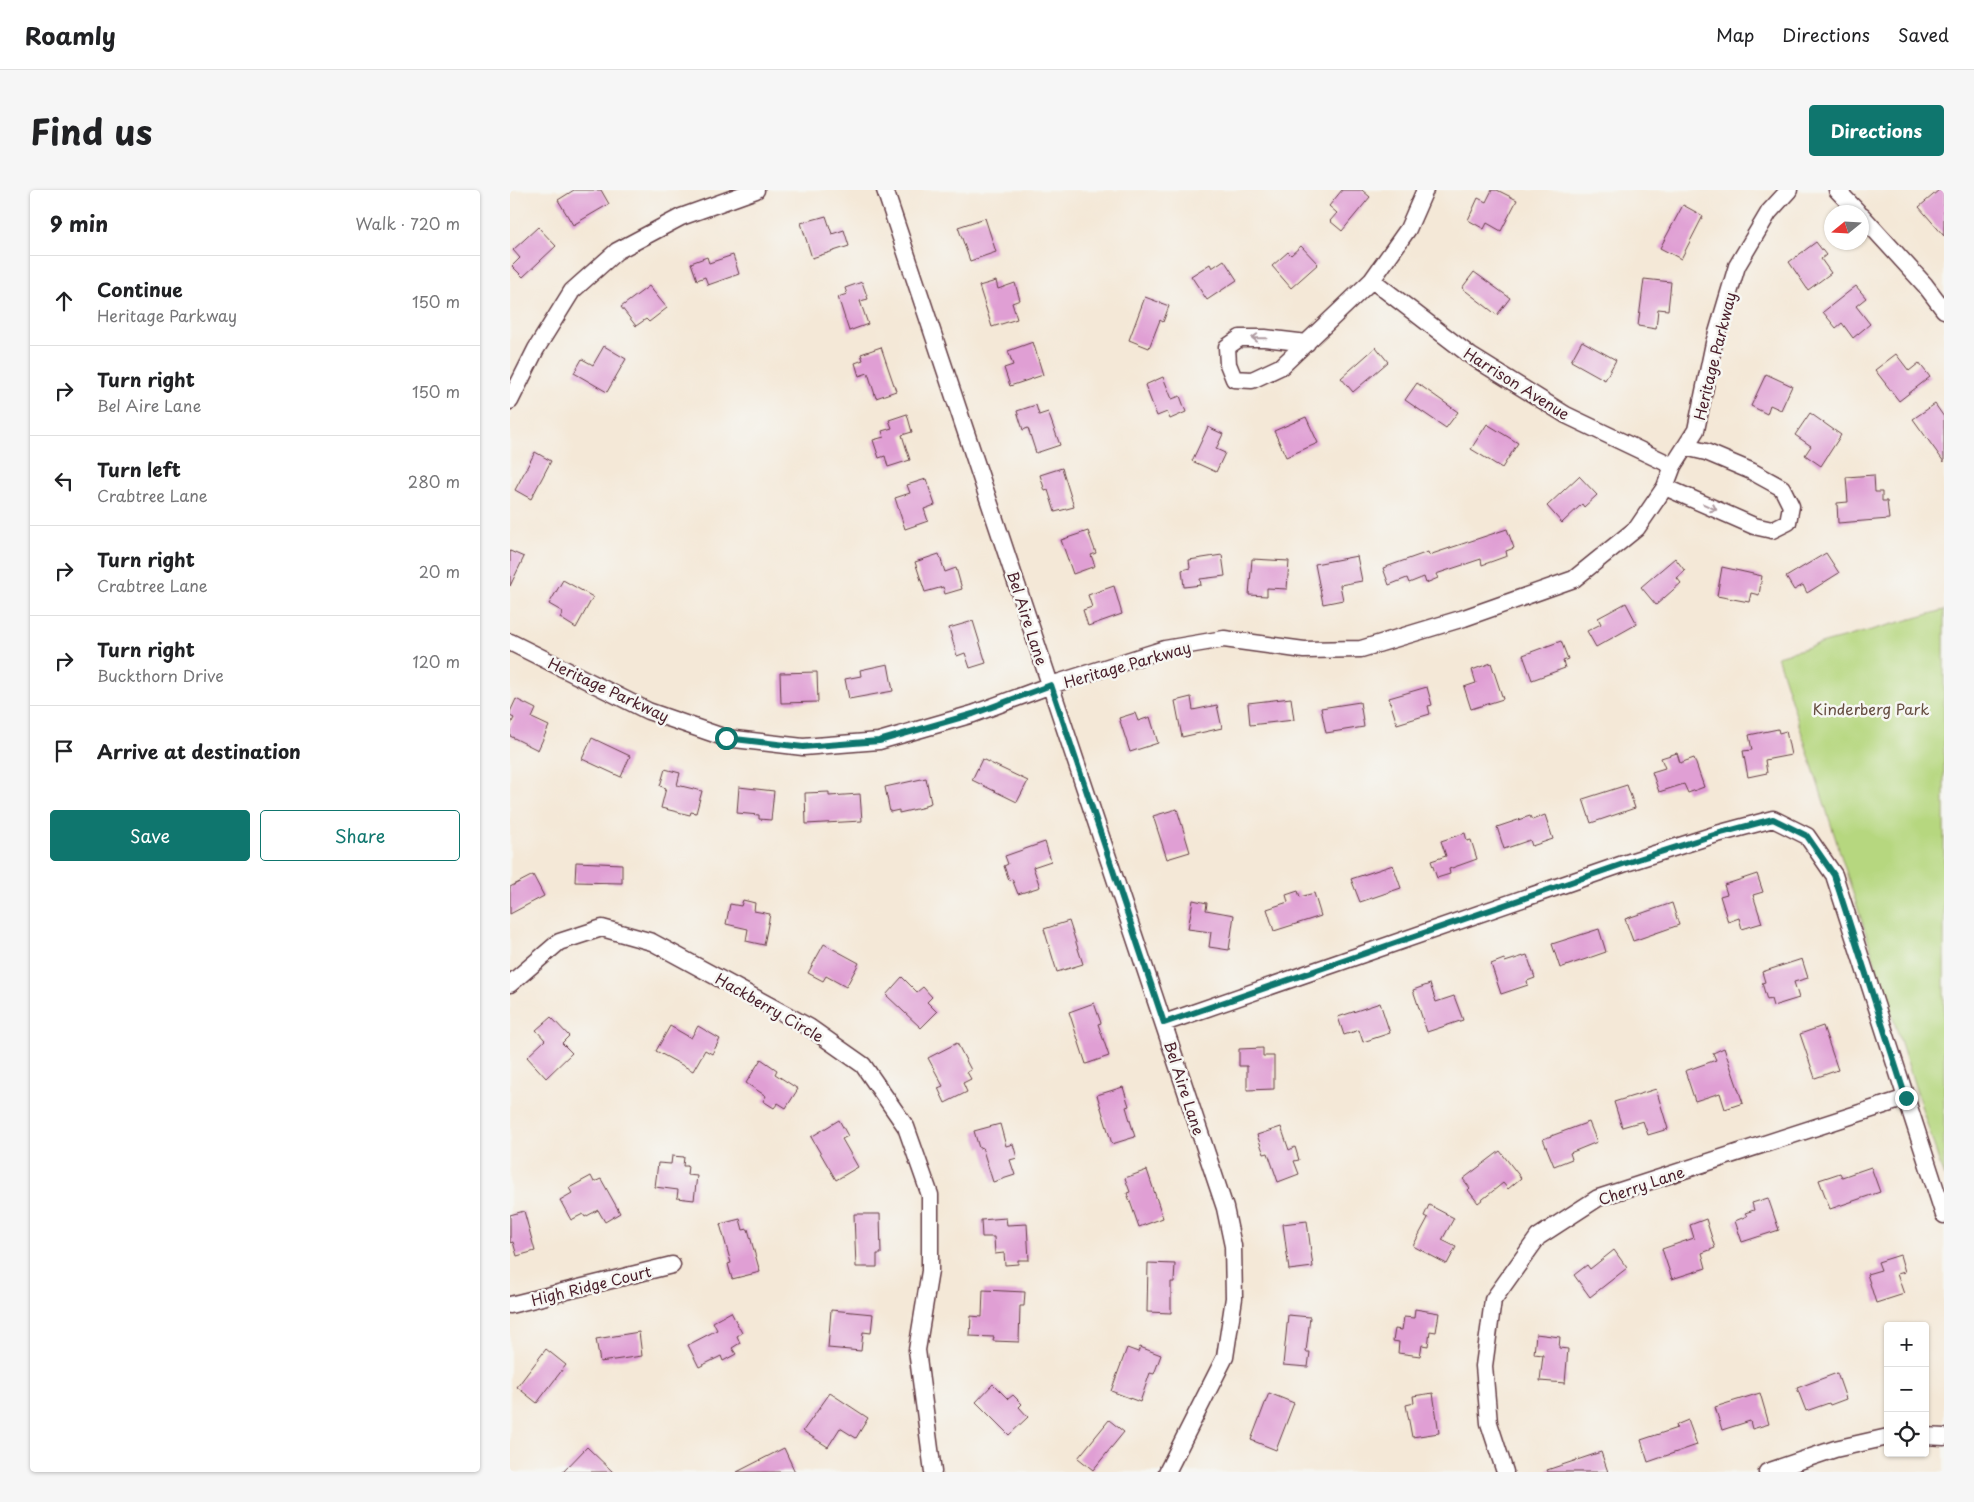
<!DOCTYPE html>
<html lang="en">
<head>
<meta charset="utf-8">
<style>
	body { margin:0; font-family:"Playpen Sans",sans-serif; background:#f6f6f6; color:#202124 }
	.controls { position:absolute; right:15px; bottom:15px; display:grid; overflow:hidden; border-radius:5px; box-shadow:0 1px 4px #0004 }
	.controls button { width:45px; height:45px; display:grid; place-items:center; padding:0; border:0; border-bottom:1px solid #e0e0e0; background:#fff; color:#202124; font:25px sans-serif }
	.compass { position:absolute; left:1314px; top:15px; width:45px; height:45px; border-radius:50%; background:#fff; box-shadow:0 1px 4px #0004; rotate:252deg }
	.stop { position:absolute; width:15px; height:15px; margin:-11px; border:4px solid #0f766e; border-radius:50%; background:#fff }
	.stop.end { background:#0f766e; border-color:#fff; box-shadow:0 1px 5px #0008 }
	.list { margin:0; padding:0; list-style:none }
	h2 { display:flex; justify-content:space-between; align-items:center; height:65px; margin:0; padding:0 20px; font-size:21px }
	h2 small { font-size:16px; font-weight:400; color:#757577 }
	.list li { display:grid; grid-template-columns:32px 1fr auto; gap:15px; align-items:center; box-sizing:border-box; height:90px; padding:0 20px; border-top:1px solid #e0e0e0 }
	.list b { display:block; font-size:19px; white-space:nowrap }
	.list p { margin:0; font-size:16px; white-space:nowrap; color:#757577 }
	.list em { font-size:16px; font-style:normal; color:#757577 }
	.actions { display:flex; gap:10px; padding:15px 20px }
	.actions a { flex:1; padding:11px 0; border:1px solid #0f766e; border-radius:5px; text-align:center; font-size:18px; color:#0f766e }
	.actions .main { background:#0f766e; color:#fff }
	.icon { flex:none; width:28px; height:28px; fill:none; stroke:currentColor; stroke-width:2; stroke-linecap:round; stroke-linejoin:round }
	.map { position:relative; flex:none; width:1434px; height:1282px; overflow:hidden; border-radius:5px }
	header { display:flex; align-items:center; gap:30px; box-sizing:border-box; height:70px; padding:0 25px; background:#fff; border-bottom:1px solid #e0e0e0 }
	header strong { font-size:24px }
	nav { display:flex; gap:28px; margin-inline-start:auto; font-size:18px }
	.intro { display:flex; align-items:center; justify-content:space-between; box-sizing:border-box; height:120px; padding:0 30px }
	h1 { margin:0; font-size:35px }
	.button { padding:12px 22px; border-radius:5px; background:#0f766e; color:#fff; font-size:18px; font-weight:700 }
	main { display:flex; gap:30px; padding:0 30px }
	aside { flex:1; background:#fff; border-radius:5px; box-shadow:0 1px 4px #0004 }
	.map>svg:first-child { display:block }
</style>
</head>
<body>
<header>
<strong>Roamly</strong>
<nav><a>Map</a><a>Directions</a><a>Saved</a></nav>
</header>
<div class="intro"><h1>Find us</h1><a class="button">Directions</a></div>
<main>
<aside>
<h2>9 min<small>Walk · 720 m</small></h2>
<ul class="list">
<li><svg class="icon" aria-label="ahead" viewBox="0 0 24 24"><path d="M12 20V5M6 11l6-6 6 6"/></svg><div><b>Continue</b><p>Heritage Parkway</p></div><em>150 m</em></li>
<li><svg class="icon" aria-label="right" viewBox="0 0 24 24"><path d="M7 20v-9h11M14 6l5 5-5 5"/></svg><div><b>Turn right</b><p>Bel Aire Lane</p></div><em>150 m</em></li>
<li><svg class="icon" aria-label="left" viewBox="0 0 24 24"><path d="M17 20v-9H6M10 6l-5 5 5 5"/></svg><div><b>Turn left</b><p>Crabtree Lane</p></div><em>280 m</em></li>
<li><svg class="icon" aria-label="right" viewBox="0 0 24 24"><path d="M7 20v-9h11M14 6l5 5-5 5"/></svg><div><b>Turn right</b><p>Crabtree Lane</p></div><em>20 m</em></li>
<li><svg class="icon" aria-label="right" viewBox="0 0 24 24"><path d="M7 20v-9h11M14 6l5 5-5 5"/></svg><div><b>Turn right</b><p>Buckthorn Drive</p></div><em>120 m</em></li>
<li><svg class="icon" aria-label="arrive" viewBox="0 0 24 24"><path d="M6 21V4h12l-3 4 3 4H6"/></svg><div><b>Arrive at destination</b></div></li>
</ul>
<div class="actions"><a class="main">Save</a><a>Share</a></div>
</aside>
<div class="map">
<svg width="1434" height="1282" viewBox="0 0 1434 1282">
	<rect width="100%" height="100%" fill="#f6f6f2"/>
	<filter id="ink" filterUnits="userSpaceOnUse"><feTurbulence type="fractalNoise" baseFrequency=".02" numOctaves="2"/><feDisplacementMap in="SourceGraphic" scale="10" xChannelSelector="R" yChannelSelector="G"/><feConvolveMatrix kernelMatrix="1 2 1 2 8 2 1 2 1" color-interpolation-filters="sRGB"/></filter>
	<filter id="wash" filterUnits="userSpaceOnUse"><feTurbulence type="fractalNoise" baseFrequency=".0096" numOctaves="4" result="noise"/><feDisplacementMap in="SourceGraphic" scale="20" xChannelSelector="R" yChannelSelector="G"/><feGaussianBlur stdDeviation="1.12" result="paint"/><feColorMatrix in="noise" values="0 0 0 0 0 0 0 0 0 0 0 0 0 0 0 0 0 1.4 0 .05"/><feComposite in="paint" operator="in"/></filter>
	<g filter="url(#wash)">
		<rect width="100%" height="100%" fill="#f4e8d7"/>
		<path fill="#b6d77f" stroke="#807b55" d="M1434,420v567l-167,-521z"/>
		<g id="blocks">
			<path fill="#e09fd4" d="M64,0h27l8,14 -36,21 -15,-25z
				M832,0h20l8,7 -28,34 -12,-10 7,-8 -8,-7z
				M982,0h5l20,10 -16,31 -14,-8 -3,6 -16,-9 10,-22 8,4z
				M1429,0h5v46l-25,-29z
				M1173,15l20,11 -22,43 -21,-11z
				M316,26l6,18 12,-4 5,16 -37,12 -11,-35z
				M475,28l11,34 -26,9 -12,-34z
				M28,37l18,19 -33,31 -11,-11 8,-8 -7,-8z
				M1306,52l10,13 -5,4 10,14 -23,17 -19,-28z
				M791,56l17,18 -27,24 -19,-22 16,-14 3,3z
				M223,65l6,19 -31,11 -3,-8 -8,3 -6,-17 16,-6 2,6z
				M714,70l13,20 -30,20 -16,-24 19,-12 2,4z
				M964,82l36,26 -13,17 -35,-27z
				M1134,89l27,3 -3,28 -10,-1 -2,20 -18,-3z
				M486,91l2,8 17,-6 5,17 -8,3 5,16 -25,8 -13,-41z
				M352,92l6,17 -8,2 8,23 -19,7 -11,-34 9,-3 -2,-6z
				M139,96l18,22 -18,14 -3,-3 -10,7 -15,-19z
				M1346,96l10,12 -10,8 14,18 -17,14 -11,-15 -6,5 -13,-16z
				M635,107l24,9 -6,16 -3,-2 -11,28 -20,-8z
				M1072,151l34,19 -11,20 -34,-19z
				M523,152l10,33 -33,11 -6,-18 9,-3 -5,-14z
				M94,156l22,13 -19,33 -33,-19 8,-14 11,6z
				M371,157l15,44 -20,7 -8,-25 -9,3 -4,-13 8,-3 -2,-6z
				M866,157l12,15 -35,30 -12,-14z
				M1386,164l13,17 10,-8 11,14 -31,24 -24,-31z
				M1256,184l26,12 -11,24 -11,-5 -3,9 -16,-8z
				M653,187l9,22 8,-3 6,16 -16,7 -3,-7 -10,4 -12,-31z
				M907,193l41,29 -12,16 -41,-28z
				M1425,214l9,13v45l-31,-43z
				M526,215l3,10 9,-3 12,33 -24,8 -8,-25 -5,2 -6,-19z
				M1300,223l31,22 -20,31 -16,-11 6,-9 -16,-11z
				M397,224l5,18 -10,3 8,25 -22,7 -3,-11 -6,2 -6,-18 11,-3 -2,-6 10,-3 -3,-8z
				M796,227l12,26 -32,14 -12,-26z
				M977,234l31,19 -16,25 -31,-19z
				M698,237l15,7 -7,15 9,4 -9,19 -24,-11z
				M25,262l16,9 -20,38 -16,-9z
				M552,278l12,39 -19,5 -7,-22 -3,1 -5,-16z
				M1364,285l1,17h7v9h5l2,18 -51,4 -1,-20 11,-1 -2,-25z
				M1069,286l18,19 -13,12 -2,-3 -20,19 -15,-17z
				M416,289l9,26 -11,4 4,12 -23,8 -10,-31 15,-5 -3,-8z
				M997,339l7,19 -8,3 1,5 -25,9 -1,-6 -45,15 2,4 -12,5 -2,-6 -15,6 -2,-5 -18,7 -6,-17 45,-16 1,3z
				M578,341l8,22 -5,2 4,11 -22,8 -12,-34z
				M0,361l14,6 -14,29z
				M1316,363l13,20 -32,20 -4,-8 -9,5 -8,-13z
				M429,364l6,18 11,-4 6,21 -17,5 -2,-7 -18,5 -10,-30z
				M712,365l3,21 -25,3 1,6 -17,2 -2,-17 8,-2 -1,-8z
				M847,366l5,25 -22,4 3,15 -20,4 -8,-40z
				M1165,368l10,13 -8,7 4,5 -25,22 -15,-18z
				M742,369l37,2 -2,28 -20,-1v8l-18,-1z
				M1212,377l40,9 -3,19 -8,-2 -2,9 -32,-6z
				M53,390l30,17 -17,31 -16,-10 3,-6 -14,-8z
				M604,396l8,28 -34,12 -5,-16 9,-3 -4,-12z
				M1116,413l11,21 -41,23 -9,-16 14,-7 -3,-6z
				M463,431l13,42 -16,5 -5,-15 -8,3 -8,-28z
				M1051,451l7,18 -5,2 2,7 -33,12 -9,-25z
				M981,473l12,36 -32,10 -7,-22 12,-4 -4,-13z
				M378,474l5,27 -44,8 -4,-20 16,-3 -1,-6z
				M307,482l1,30 -37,1 -1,-30z
				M917,497l5,18 -4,1 2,8 -33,10 -8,-26z
				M681,507l2,13 24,-5 5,23 -40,9 -7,-36z
				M781,508l3,22 -44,5 -2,-22z
				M6,509l20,10 -4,9 17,8 -11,24 -28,-14v-10l4,-8 -4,-2v-4z
				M850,512l4,25 -38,6 -5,-25z
				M625,523l3,8 12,-4 8,26 -28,9 -11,-34z
				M1268,539l1,4 7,-2 5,24 -26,5 2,13 -19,4 -5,-26 9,-1 -3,-15z
				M82,548l38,18 -9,21 -39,-18z
				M1167,563l3,10 14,-5 10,29 -16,6 -4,-9 -25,8 -7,-20 13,-4 -4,-10z
				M472,569l46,22 -11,21 -45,-22z
				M155,579l15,4 -3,12 25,6 -6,22 -5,-1 -1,3 -29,-7 5,-20 -6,-2z
				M416,588l5,25 -6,2v2l-26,6v-3l-9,2 -5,-25z
				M1117,595l8,23 -44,15 -8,-24z
				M229,597l35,4 -3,29 -12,-1v-4l-22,-2z
				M319,602v4l31,-2 2,27 -56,3 -1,-31z
				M667,619l13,43 -23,7 -14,-43z
				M1035,625l8,24 -21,7 -2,-6 -26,9 -7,-22 33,-11 2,4z
				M955,643l2,8 4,-1 6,19 -28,10 1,5 -13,4 -6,-17 15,-5 -5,-15z
				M535,652l6,19 -18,6 7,20 -22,7 -6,-15 -3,1 -5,-14 4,-2 -3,-8z
				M66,672l46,2v19l-47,-1z
				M883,675l8,23 -41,14 -9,-23z
				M1247,684l6,18 -10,3 9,28 -20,6 -3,-11 -11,4 -8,-26 7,-2 -3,-9z
				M23,685l11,21 -34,18v-27z
				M788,701l2,6 14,-4 7,23 -47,15 -7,-22 21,-7 -2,-7z
				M233,710l12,3 -1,8 16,3 -6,31 -18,-4 2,-12 -22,-5 4,-20 11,2z
				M683,710l14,3 -1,7 28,5 -5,35 -20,-3 2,-15 -23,-3z
				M1162,713l7,22 -46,16 -8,-22z
				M559,731l14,43 -26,8 -13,-43z
				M1089,739l7,23 -46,16 -8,-24z
				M314,754l35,19 -13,24 -20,-11 -3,5 -15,-8z
				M1017,765l8,23 -8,3 1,4 -27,9 -10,-30 13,-5 1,3z
				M1292,769l6,19 -14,4 5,16 -26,8 -2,-7 -4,1 -5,-17 3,-1 -3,-10z
				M392,787l15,15 6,-5 9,10 -5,5 10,10 -16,16 -35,-33z
				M920,794l6,18 18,-6 9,24 -36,12 -14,-42z
				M584,813l7,20 -3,1 11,32 -23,8 -17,-52z
				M870,813l10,30 -27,9 -4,-12 -15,5 -6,-18z
				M41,827l18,19 -7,7 10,10 -26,25 -19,-21 18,-17 -9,-10z
				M160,836l21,12 7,-12 22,13 -8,15 -7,-4 -12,21 -37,-20z
				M1313,836l15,44 -23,8 -15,-44z
				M447,853l14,27 -4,2 4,7 -8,4 4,9 -22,11 -7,-15 5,-2 -15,-28z
				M753,858v8h11v33l-27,1v-24h-8v-17z
				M1214,858l19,55 -18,6 -5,-16 -25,8 -10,-30 31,-11 -3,-7z
				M251,869l16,11 -2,4 23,15 -12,19 -8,-5 -4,5 -11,-7 3,-5 -20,-13z
				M613,897l6,19 -3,1 9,30 -23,7 -15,-49z
				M1146,899l12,40 -20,6 -5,-14 -21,6 -8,-25z
				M329,930l9,16 -6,3 16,28 -22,13 -25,-43z
				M1079,932l8,20 -27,11 2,6 -18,7 -11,-27z
				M490,934l6,22 7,-2 4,14 -7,2 5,15 -22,7 -11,-35 -3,1 -5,-17z
				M771,937l8,23 6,-3 4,13 -5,1 5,13 -21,8 -10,-29 -4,1 -7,-19z
				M990,961l21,27 -13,11 -5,-6 -25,20 -10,-13 2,-2 -7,-9z
				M162,966l12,1 -1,9h5l-1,9 10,1 -3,24 -17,-2 1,-8 -23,-3 3,-24 13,1z
				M1361,977l9,25 -50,17 -11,-29 21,-7 2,4z
				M637,980l16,48 -24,9 -12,-34 3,-1 -5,-14z
				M81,986l3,6 7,-3 19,34 -15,9 -7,-12 -13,7 -2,-3 -12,6 -11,-20 12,-7 -3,-5z
				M1258,1008l11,32 -37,12 -7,-21 12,-5 -2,-3 9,-3 -2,-7z
				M919,1015l25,13 -12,22 14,7 -9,17 -34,-18 15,-28 -4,-2z
				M14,1021l11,40 -18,5 -4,-14 -3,1v-28z
				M344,1024h26l1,40h-4v13h-21z
				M496,1028l1,7 20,-1 2,36h-11v4l-13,1 -1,-12 -9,1 -1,-17h-12l-1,-17z
				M230,1029l3,11 5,-1 12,43 -28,7 -4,-15 3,-1 -11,-39z
				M1196,1029l9,29 -13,5 4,15 -34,11 -10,-30 32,-11 -4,-13z
				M797,1031l6,46 -24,3 -6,-46z
				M1104,1060l13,18 -37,29 -16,-22 13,-10 3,4z
				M1390,1065l5,17 -8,2 7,20 -28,9 -9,-29 14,-4 -3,-8z
				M638,1073l27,1 -1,18h-3v31l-24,-1z
				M473,1100l42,2 -1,14h-4l-1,36 -26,-1 1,-4 -24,-1 1,-20 11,1z
				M905,1119l24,4 -3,19 -6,-1 -2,15 -6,-1 -2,11 -22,-3 1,-11 -6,-1 2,-12 7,1 2,-13 10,1z
				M321,1120l42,4 -2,19 -8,-1 -2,19 -33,-3z
				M221,1122l11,21 -5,3 3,7 -8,5 4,6 -13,7 -2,-5 -22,11 -11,-22 29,-15 -4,-8z
				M778,1125l22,2 -4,35h4l-2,15 -25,-2z
				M129,1142l3,24 -42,6 -4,-23z
				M1026,1144l24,3 -1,11 9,1 -3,34 -25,-2 3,-26 -9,-1z
				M630,1157l21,8 -7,19 -4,-1 -10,29 -29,-11 16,-43 11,4z
				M36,1159l20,16 -29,38 -20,-16z
				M1327,1183l9,26 -16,6 -1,-2 -23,8 -9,-23z
				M483,1194l15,15 5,-4 9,9 -3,3 9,10 -19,18 -33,-33z
				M320,1203l38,25 -12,20 -16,-10 -12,19 -25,-16z
				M759,1203l25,10 -18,47 -25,-10z
				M923,1203l6,40 -27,4 -6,-32 8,-2 -1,-7z
				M1250,1203l9,31 -17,5 -2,-8 -28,9 -7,-23z
				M599,1230l15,12 -31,38 -15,-12z
				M1178,1230l9,25 -49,17 -7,-22 36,-12 -1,-3z
				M77,1257l26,25h-50z
				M274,1258l11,24h-58z
				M1091,1262l7,20h-60l-1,-2z"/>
		</g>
	</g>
	<g filter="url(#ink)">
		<use href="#blocks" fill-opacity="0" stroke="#643d45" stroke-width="1"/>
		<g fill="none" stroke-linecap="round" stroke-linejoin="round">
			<g stroke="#643d45" stroke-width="19">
				<path id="street" d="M375,0l340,1018 8,38 1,52 -9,59 -58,115
					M1327,0l21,22
					M1352,26l63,69 19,25
					M862,90l99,76 95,59 107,51
					M797,153l-42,-5h-25l-13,9 1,17 6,15 18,1 30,-14 90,-86 36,-51 17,-39
					M0,211l26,-52 36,-58 45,-40 64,-34 75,-27
					M1155,297l89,39 18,4 16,-8 3,-16 -9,-18 -31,-17 -45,-19 -21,-5
					M0,452l138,69 78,27 77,9 76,-6 94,-27 78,-29 114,-36 59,-10 80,11 57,-1 103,-31 110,-39 63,-51 28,-41 8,-21 23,-36 18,-87 23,-77 32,-54 20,-22
					M0,794l49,-42 43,-14 50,14 157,85 54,38 43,62 24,68v76l-13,79 16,122
					M654,833l459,-159 94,-30 56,-15 34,17 27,39 110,340
					M0,1115l162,-40
					M1415,1246l19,1
					M995,1282l-16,-49 -5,-57 9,-66 45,-63 60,-39 308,-100
					M1257,1282l68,-23 53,-12"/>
			</g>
			<use href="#street" stroke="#fff" stroke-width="16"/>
		</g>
		<defs><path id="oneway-shaft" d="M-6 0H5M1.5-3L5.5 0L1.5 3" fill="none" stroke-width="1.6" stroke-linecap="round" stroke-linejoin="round" transform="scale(1.25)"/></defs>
		<g stroke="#ae9aa0">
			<use href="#oneway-shaft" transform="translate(749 148) rotate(-179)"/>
			<use href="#oneway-shaft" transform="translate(1200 317) rotate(24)"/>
		</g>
	</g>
	<g fill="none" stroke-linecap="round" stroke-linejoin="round" filter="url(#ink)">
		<path stroke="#0f766e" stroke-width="6" d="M216,548l77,9 76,-6 94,-27 78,-29 113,338 459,-159 94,-30 56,-15 34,17 27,39 72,223"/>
	</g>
	<g text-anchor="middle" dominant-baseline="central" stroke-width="5" stroke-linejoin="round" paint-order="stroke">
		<g font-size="15" fill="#4a1f2b" stroke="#f6f6f2">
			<text transform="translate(1204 166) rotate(-76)">Heritage Parkway</text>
			<text transform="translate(1007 193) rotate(32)">Harrison Avenue</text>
			<text transform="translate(518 428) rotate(72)">Bel Aire Lane</text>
			<text transform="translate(617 474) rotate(-16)">Heritage Parkway</text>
			<text transform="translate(99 499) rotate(25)">Heritage Parkway</text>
			<text transform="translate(260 817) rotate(30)">Hackberry Circle</text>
			<text transform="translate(675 898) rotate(72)">Bel Aire Lane</text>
			<text transform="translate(1131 995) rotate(-19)">Cherry Lane</text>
			<text transform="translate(81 1095) rotate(-14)">High Ridge Court</text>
		</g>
		<g font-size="15" fill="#654d40" stroke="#f6f6f2">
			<text x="1361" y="518">Kinderberg Park</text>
		</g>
	</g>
</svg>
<div class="controls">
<button>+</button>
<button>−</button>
<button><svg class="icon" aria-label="locate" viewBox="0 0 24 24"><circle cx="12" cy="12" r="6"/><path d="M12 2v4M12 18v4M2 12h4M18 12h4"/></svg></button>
</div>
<svg class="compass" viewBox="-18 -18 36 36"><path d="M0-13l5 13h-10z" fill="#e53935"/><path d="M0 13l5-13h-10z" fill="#757577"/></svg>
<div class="stop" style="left:216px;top:548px"></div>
<div class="stop end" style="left:1396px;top:908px"></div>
</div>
</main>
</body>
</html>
